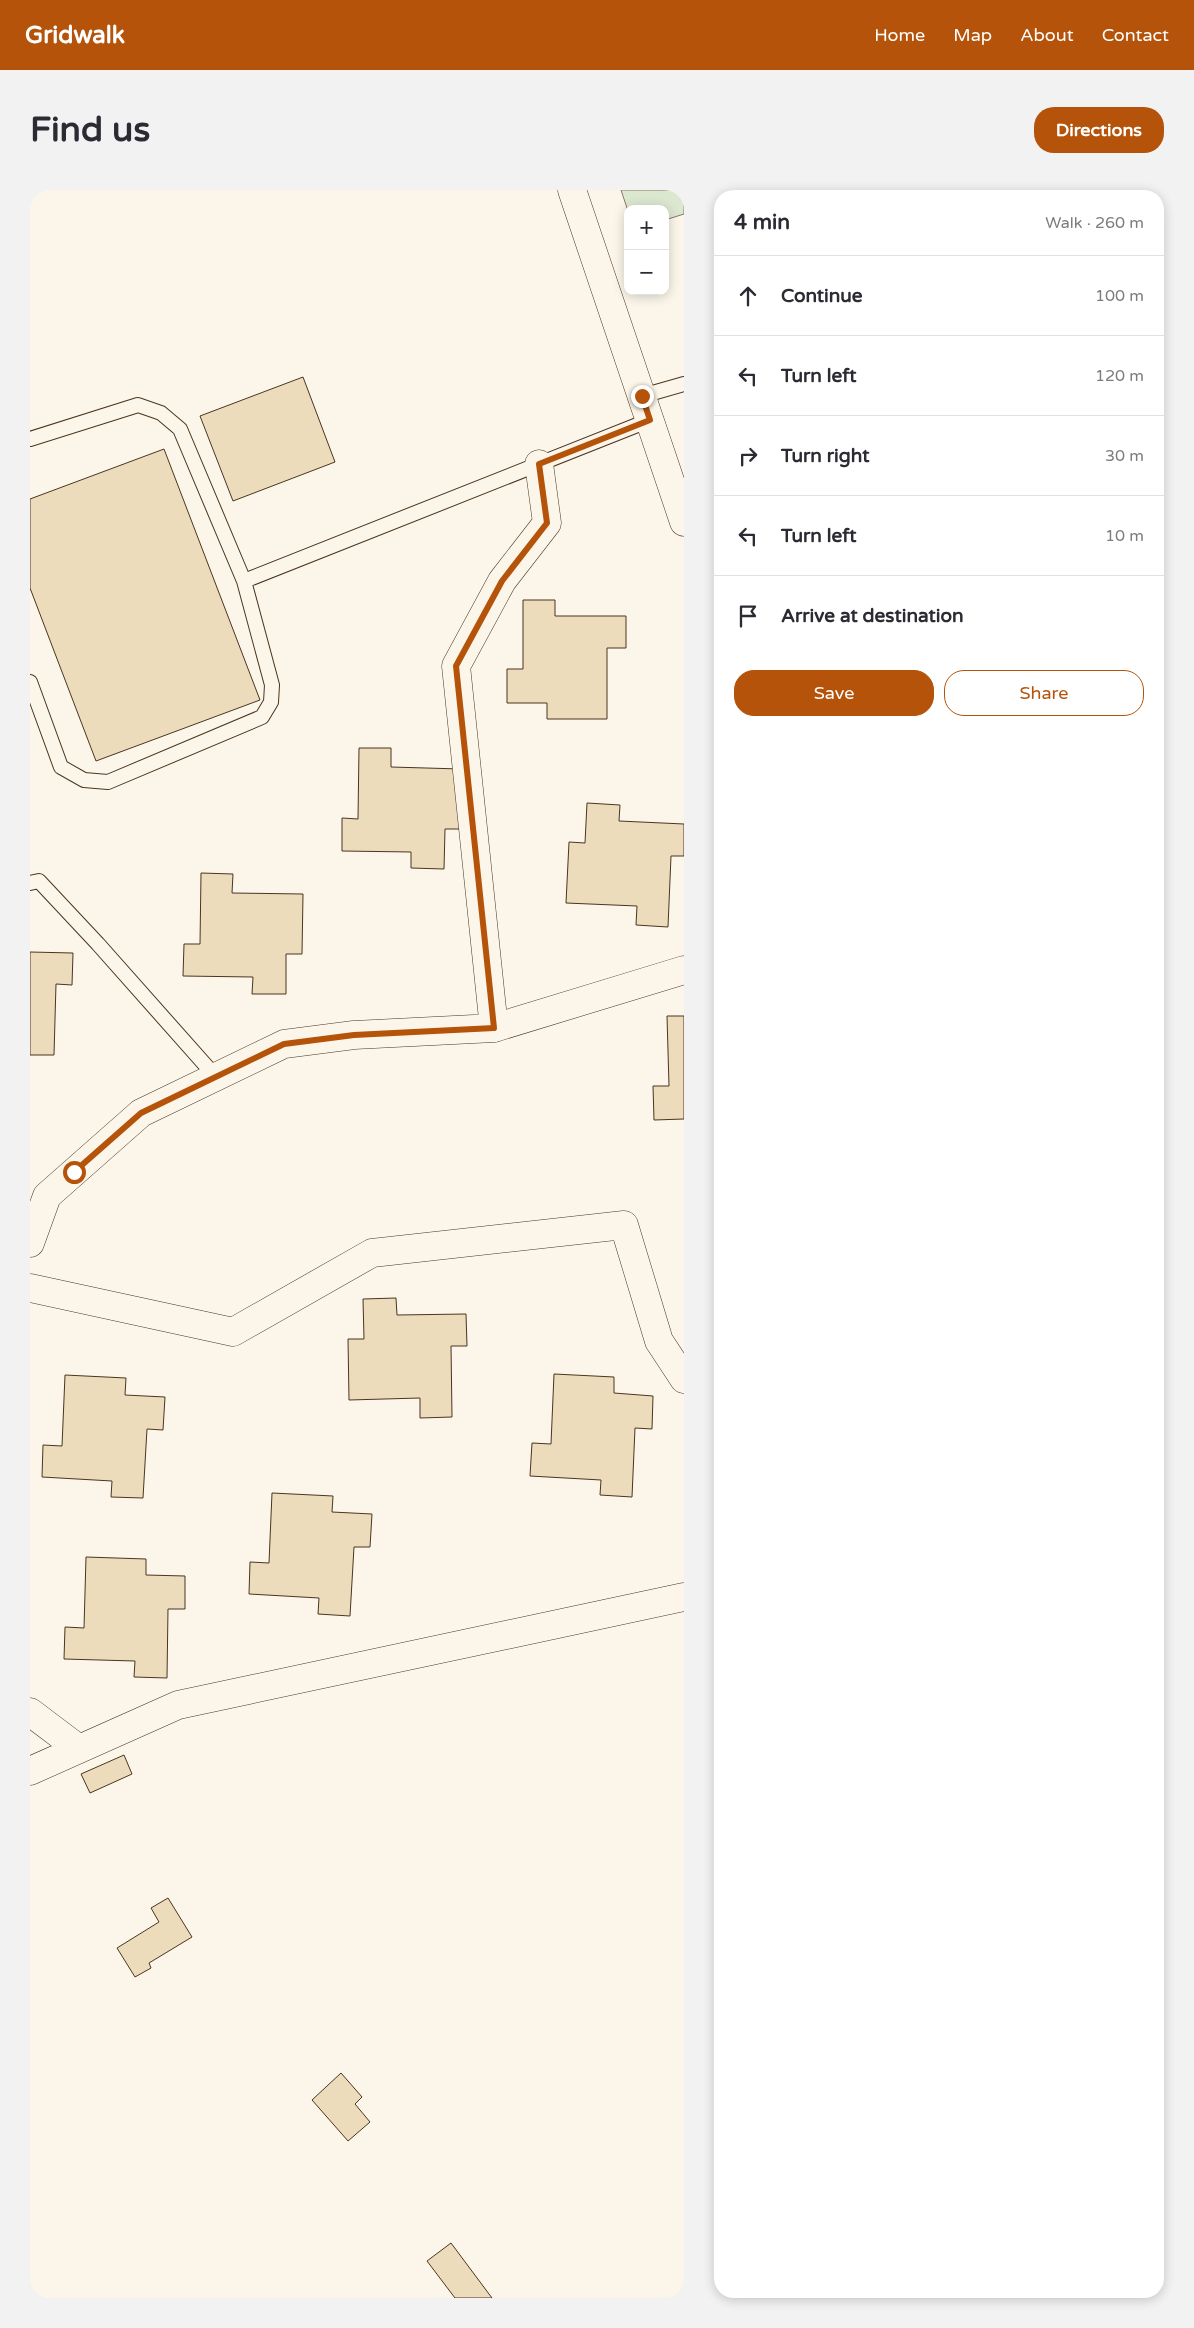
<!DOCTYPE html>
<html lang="en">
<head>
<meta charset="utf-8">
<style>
	body { margin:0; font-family:"Varela Round",sans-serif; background:#f2f2f3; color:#2b2b33 }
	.controls { position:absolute; right:15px; top:15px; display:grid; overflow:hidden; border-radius:10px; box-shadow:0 2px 12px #0003 }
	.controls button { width:45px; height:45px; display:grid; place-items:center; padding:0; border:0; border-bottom:1px solid #e1e1e2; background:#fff; color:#2b2b33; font:25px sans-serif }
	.stop { position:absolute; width:15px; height:15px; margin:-11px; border:4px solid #b45309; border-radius:50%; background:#fff }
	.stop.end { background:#b45309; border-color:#fff; box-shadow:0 1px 5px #0008 }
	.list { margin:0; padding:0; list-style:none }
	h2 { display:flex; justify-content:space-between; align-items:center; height:65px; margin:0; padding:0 20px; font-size:21px }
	h2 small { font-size:16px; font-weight:400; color:#7c7c81 }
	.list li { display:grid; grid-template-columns:32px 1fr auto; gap:15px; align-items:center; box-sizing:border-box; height:80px; padding:0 20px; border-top:1px solid #e1e1e2 }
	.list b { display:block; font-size:19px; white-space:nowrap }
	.list em { font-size:16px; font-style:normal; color:#7c7c81 }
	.actions { display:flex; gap:10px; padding:15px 20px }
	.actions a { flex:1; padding:11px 0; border:1px solid #b45309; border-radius:20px; text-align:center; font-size:18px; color:#b45309 }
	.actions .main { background:#b45309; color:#fff }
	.icon { flex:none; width:28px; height:28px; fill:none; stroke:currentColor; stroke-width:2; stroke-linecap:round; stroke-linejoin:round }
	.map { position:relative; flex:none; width:654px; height:2108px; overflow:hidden; border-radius:20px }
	header { display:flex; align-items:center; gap:30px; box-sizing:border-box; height:70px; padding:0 25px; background:#b45309; color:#fff }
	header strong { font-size:24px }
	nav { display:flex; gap:28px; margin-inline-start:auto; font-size:18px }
	.intro { display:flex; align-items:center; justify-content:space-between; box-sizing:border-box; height:120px; padding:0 30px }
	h1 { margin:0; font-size:35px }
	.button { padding:12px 22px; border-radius:20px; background:#b45309; color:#fff; font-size:18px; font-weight:700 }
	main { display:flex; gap:30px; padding:0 30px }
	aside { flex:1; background:#fff; border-radius:20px; box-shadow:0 2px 12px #0003 }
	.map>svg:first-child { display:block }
</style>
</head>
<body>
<header>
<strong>Gridwalk</strong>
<nav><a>Home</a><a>Map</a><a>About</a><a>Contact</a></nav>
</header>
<div class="intro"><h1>Find us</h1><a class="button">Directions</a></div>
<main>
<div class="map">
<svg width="654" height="2108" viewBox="0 0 654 2108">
	<rect width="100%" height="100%" fill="#fbf6e9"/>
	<path fill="#dce7d0" stroke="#887966" d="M591,0h63v24l-19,6v-11h-37v2z"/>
	<path fill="#ecdcbc" stroke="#4a3520" d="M273,187l32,85 -102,39 -33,-85z
		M134,259l96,251 -164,61 -66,-173v-89z
		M493,410h32v16h71v32h-19v71h-60v-16h-40v-34h16z
		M329,558h32v19l70,2v60h-16l-1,40 -33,-1v-16l-69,-1v-33l16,1z
		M557,613l33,2 -1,16 65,3v32h-13l-3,71 -32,-2 1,-19 -71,-3 3,-61 16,1z
		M171,683l32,1 -1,19 71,1 -1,60h-16v40h-34l1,-17 -70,-1 1,-32h16z
		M0,762l43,1 -1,32 -16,-1 -2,71h-24z
		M637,826h17v103l-30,1 -1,-34h16z
		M366,1108l1,17 69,-1 1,32h-16l1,71 -32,1v-20l-71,2 -1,-61h16l-1,-40z
		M524,1184l60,3v16l39,3 -1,33 -17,-1 -3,69 -32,-2 1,-15 -71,-4 2,-33 19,1z
		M35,1185l61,3 -1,17 40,2 -2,33 -16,-1 -4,69 -32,-1 1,-16 -70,-4 1,-32 19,1z
		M242,1303l61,3 -1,16 40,2 -2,33h-16l-4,69 -32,-2 1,-16 -70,-4 1,-32 19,1z
		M56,1367l60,2v16l39,1v33h-17l-1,69 -33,-1 1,-16 -71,-2 1,-32 19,1z
		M94,1565l8,19 -42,19 -9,-19z
		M138,1708l24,39 -43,26 2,5 -16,9 -18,-29 42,-26 -8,-14z
		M311,1883l21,24 -7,7 15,18 -22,19 -36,-41z
		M421,2053l41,55h-37l-28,-37z"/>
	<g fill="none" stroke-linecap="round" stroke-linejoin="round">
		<g stroke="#4a3520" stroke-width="16">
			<path id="lane" d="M612,206l42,-12
				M0,249l108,-34 23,8 19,16 64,152 28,104 -1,17 -9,15 -154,65 -24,-2 -23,-13 -31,-85
				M214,391l406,-161
				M0,693l9,-2 59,63 118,133"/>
		</g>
		<g stroke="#4a3520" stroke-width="29">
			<path id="street" d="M542,0l112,332
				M464,838l-38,-362 46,-85 45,-58 -8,-59
				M0,1053l17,-47 94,-83 143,-69 70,-9 140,-7 190,-58
				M0,1098l203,44 139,-79 252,-28 35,116 25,38
				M0,1522l49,37
				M0,1581l148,-66 506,-108"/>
		</g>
		<use href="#lane" stroke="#fbf6e9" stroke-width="14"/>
		<use href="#street" stroke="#fbf6e9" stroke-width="28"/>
	</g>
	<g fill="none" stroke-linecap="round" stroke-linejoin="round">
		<path stroke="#b45309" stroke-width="6" d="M44,982l67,-59 143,-69 70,-9 140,-7 -38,-362 46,-85 45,-58 -8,-59 111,-44 -8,-24"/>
	</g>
</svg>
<div class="controls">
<button>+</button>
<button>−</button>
</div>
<div class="stop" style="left:44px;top:982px"></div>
<div class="stop end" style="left:612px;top:206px"></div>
</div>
<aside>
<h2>4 min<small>Walk · 260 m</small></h2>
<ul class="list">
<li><svg class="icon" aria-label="ahead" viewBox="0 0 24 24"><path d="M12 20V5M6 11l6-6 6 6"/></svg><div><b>Continue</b></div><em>100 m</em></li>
<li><svg class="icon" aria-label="left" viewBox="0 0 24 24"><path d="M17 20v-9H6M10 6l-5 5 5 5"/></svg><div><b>Turn left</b></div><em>120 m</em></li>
<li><svg class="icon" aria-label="right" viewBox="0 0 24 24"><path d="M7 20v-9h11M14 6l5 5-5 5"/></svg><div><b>Turn right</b></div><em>30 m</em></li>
<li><svg class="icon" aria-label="left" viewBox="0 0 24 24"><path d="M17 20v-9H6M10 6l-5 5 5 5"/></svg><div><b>Turn left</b></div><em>10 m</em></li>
<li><svg class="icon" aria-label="arrive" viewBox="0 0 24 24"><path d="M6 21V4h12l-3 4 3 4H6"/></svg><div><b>Arrive at destination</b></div></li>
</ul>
<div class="actions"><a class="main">Save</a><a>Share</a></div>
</aside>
</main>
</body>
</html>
